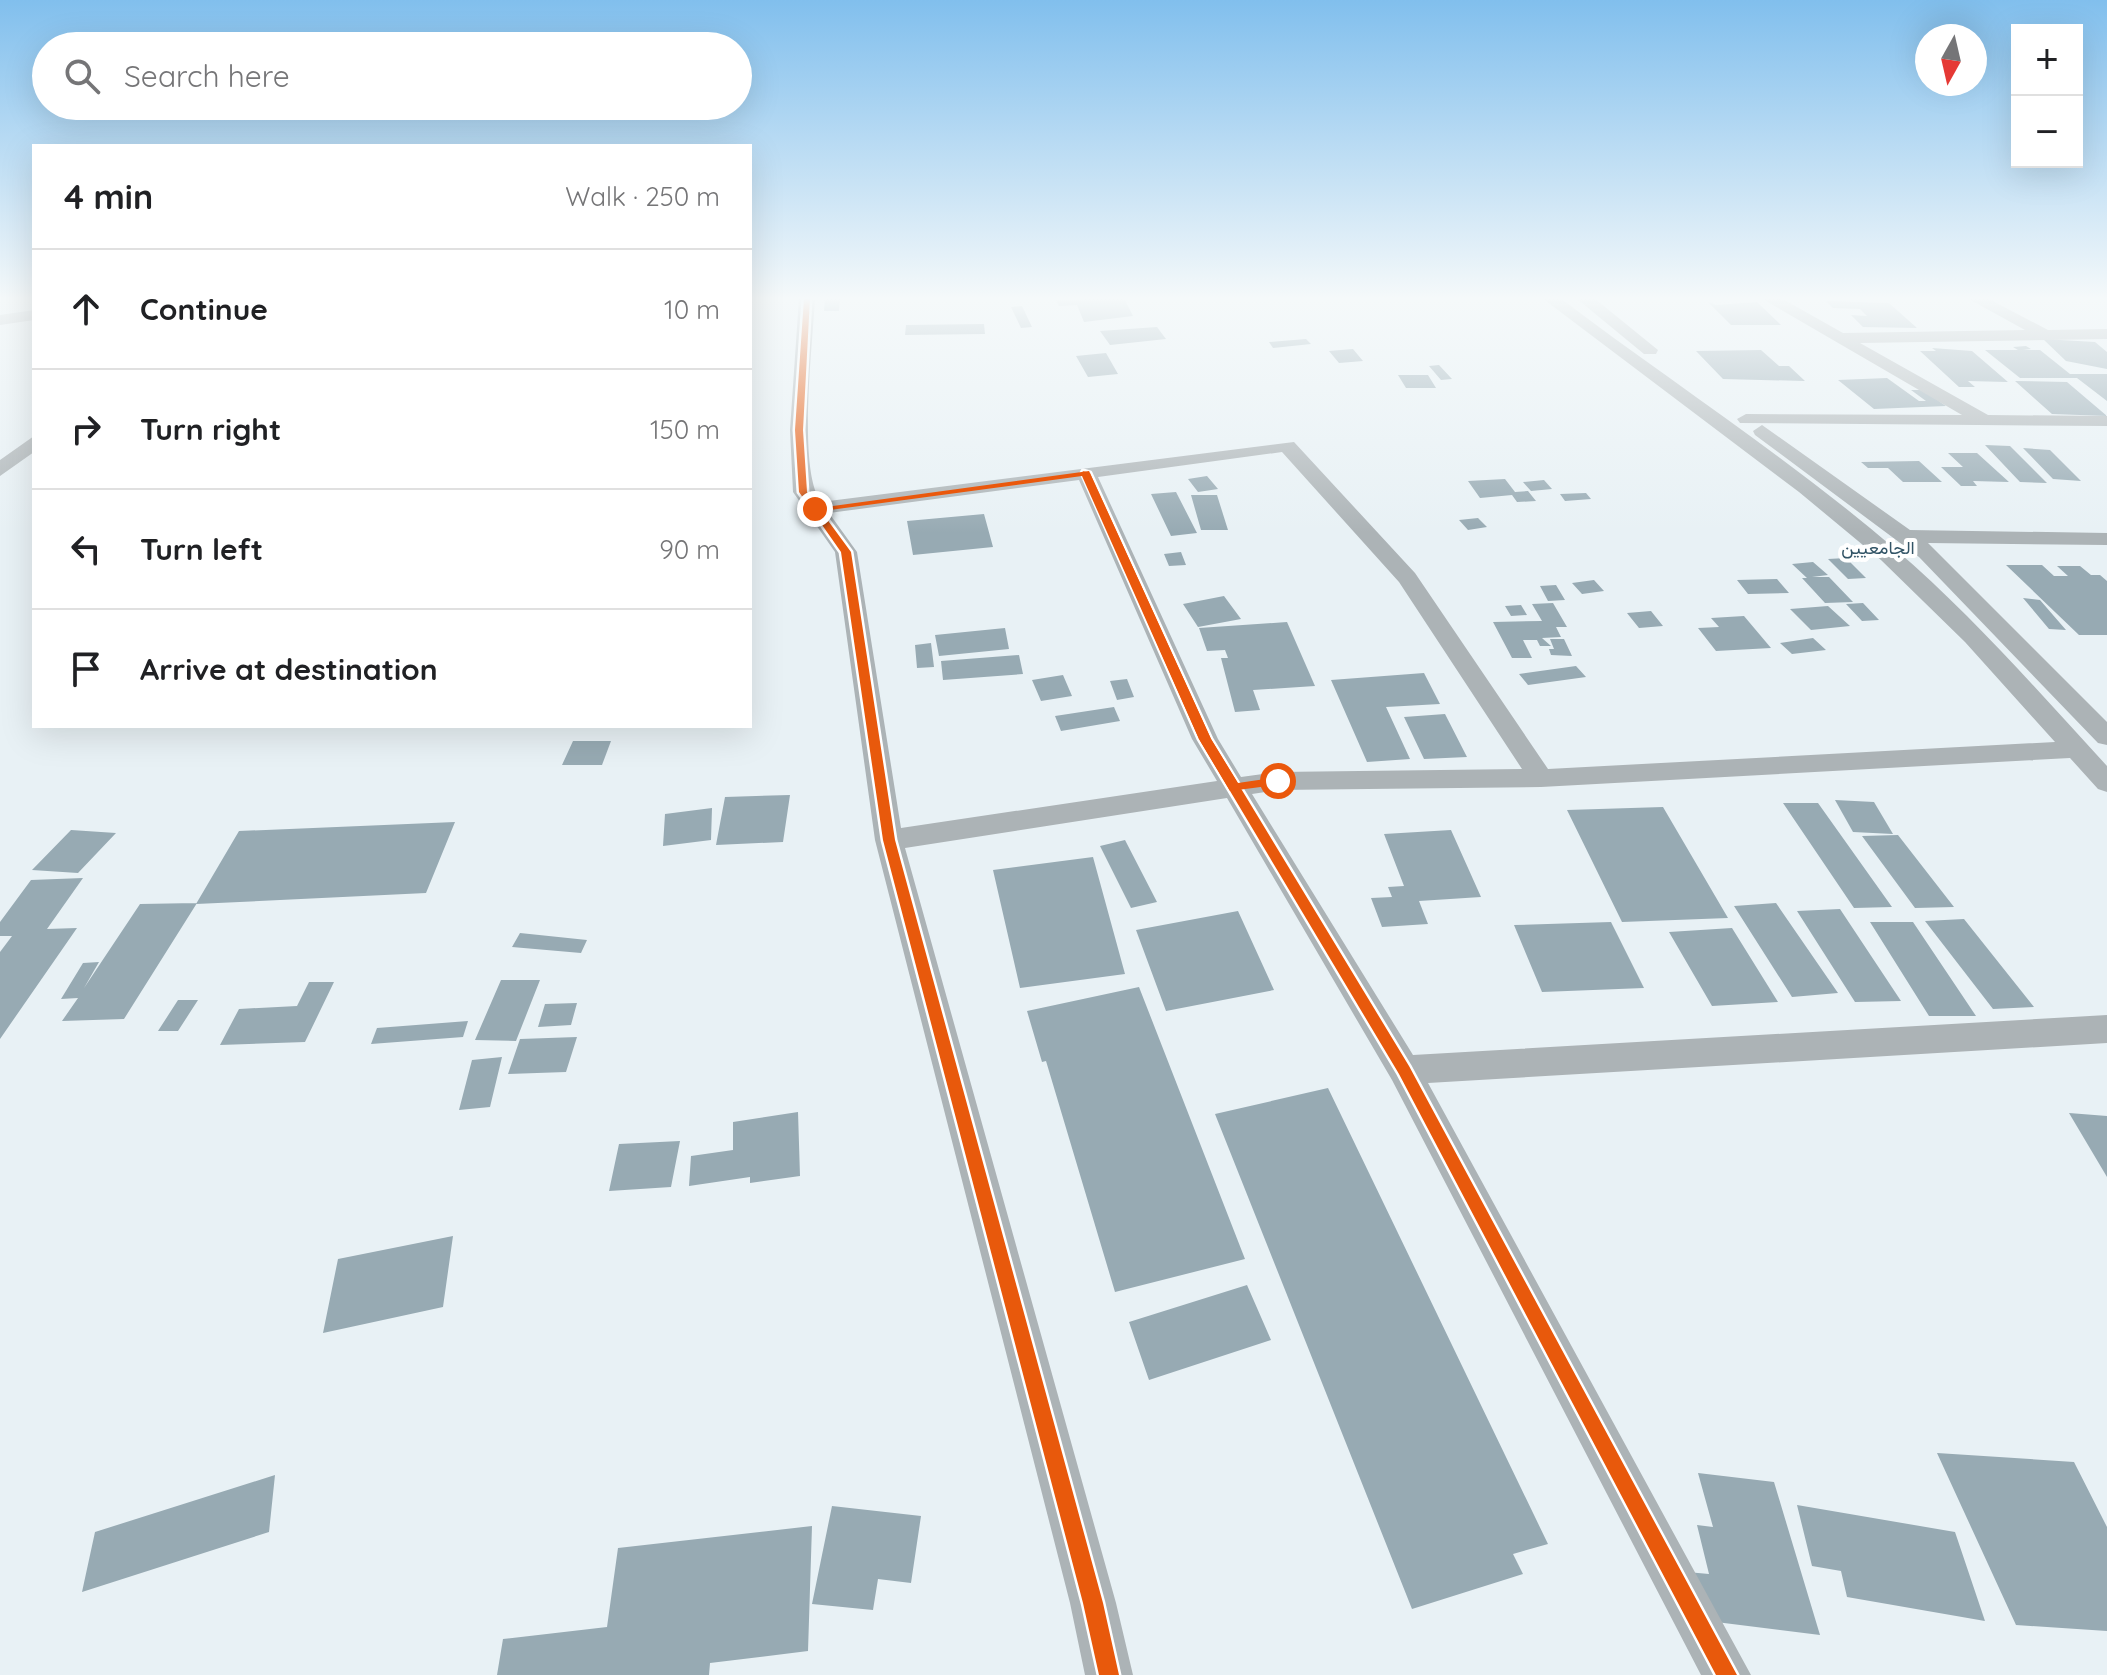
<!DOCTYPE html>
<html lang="en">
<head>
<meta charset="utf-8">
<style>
	body { margin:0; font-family:Quicksand,Vazirmatn,sans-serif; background:#f2f2f2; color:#202124 }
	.controls { position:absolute; right:24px; top:24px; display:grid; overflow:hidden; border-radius:0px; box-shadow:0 8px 32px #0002 }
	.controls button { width:72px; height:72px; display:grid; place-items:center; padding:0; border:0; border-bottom:2px solid #e0e0e0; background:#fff; color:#202124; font:40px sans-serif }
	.compass { position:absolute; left:1915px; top:24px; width:72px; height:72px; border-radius:50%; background:#fff; box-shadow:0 8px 32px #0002; rotate:188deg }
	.stop { position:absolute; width:24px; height:24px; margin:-18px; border:6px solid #ea580c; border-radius:50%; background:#fff }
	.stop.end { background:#ea580c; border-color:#fff; box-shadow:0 2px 8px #0008 }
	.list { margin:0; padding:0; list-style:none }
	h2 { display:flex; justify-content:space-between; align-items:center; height:104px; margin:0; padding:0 32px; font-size:34px }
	h2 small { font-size:26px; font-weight:400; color:#757577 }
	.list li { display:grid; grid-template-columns:52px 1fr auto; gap:24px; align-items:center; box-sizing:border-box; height:120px; padding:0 32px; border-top:2px solid #e0e0e0 }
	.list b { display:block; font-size:30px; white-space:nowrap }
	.list em { font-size:26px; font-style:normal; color:#757577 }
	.icon { flex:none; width:44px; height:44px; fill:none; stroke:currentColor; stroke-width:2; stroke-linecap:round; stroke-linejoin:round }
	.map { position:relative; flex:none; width:2107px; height:1675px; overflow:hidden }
	.search { position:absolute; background:#fff; box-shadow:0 8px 32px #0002; left:32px; top:32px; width:720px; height:88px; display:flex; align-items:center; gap:20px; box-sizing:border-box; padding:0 28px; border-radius:44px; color:#757577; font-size:30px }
	.panel { position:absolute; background:#fff; box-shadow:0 8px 32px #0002; left:32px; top:144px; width:720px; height:584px; border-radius:0px }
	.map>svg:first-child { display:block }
</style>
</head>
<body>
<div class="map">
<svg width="2107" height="1675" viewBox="0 0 2107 1675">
	<rect width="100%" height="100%" fill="#e8f1f5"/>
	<path fill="#97aab3" d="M825,298h15l-1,13h-15z
		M1124,298l9,18 -49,6 -7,-17 -18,1 -3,-6z
		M1826,301l63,2 28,25 -54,-1 -12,-12 16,1 -7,-7 -27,-1z
		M1708,302l8,3 41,-3 24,23h-50z
		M1022,306l10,21 -11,1 -10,-21z
		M984,324l1,10 -80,1 1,-10z
		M1157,327l9,12 -56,6 -10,-14z
		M1306,339l5,5 -38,4 -4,-6z
		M2043,339l52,3 12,10v17l-41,-8z
		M2026,346l5,3 -8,1h17l30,24h37v27l-30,-23h-57l-35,-28h33l-5,-3z
		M1932,348l40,3 36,31 -40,-1 7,6h-16l-39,-36h16z
		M1353,349l10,12 -24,2 -10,-12z
		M1761,350l18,16h10l16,15 -82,-2 -27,-28z
		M1106,353l12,21 -30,3 -12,-21z
		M1439,365l13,14 -11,1 -12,-14z
		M1398,375h30l8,13h-30z
		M1887,378l32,23h7l-15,-11h12l23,16 -72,3 -36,-29z
		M2015,381l52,1 40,34 -55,-2z
		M1985,445l25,1 37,37 -27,-1z
		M2023,448l27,2 31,31 -28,-2z
		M1948,453h29l32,29 -36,-1 4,5h-16l-20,-19h22z
		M1919,461l23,21h-39l-15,-14h-20l-7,-6z
		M1207,476l11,13 -20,3 -10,-13z
		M1505,479l10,13 13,-1 8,10 -19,1 -5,-7 -32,3 -12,-17z
		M1544,480l8,9 -21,2 -8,-9z
		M1176,492l21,41 -26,3 -20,-42z
		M1586,493l5,6 -26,2 -5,-7z
		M1191,495h26l11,35h-27z
		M984,514l9,33 -80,8 -6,-34z
		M1478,518l9,9 -19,3 -9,-10z
		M1181,552l5,13 -17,1 -5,-12z
		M1846,558l20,20 -18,1 -20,-20z
		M1813,562l15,13 -16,2h17l24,25 -28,1 -23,-25h5l-15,-14z
		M2006,565h36l12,11h14l-11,-10h23l11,9h9l7,6v54h-28z
		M1777,579l12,14 -41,1 -11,-14z
		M1594,580l10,11 -22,3 -10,-11z
		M1556,585l9,15 -17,1 -8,-15z
		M1224,596l17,23 -43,8 -15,-23z
		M2023,598l17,2 26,30 -17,-1z
		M1553,603l14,24h-11l5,10 -19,1 9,8h-11l-3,-6h-14l9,18h-20l-19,-36 49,-1 -10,-17z
		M1863,603l16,17 -17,1 -16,-17z
		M1521,605l6,10 -16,1 -6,-10z
		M1828,606l22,20 -39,4 -21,-21z
		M1651,611l12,15 -24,2 -12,-15z
		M1744,616l27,32 -55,3 -18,-23 21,-1 -8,-9z
		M1287,622l28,64 -62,4 7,20 -25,2 -14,-54h7l-3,-8 -18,1 -8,-23z
		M1005,628l4,21 -70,7 -4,-21z
		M1813,638l13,12 -34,4 -12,-11z
		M1550,639h14l8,17 -21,-1 -2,-6h5z
		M931,643l3,24 -17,1 -2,-23z
		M1019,655l4,19 -80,6 -2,-19z
		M1576,666l10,11 -58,8 -9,-11z
		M1424,673l16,31 -54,3 24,52 -43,3 -36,-82z
		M1063,675l9,21 -31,5 -9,-21z
		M1127,679l7,18 -17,3 -7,-19z
		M1114,707l6,14 -59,10 -6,-15z
		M1445,714l22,43 -43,2 -20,-42z
		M573,741h38l-9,24h-40z
		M790,795l-7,47 -67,3 9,-48z
		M1835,800l39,2 19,32 -40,-2z
		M1783,803h35l74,104 -38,1z
		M1663,807l65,111 -106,4 -55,-112z
		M712,808l-1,32 -48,6 2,-32z
		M455,822l-29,71 -230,11 43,-73z
		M71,830l45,3 -38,40 -46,-3z
		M1451,830l30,67 -62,4 9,23 -46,3 -11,-29 21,-1 -4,-10 16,-1 -20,-52z
		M1898,835l56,72 -39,1 -53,-72z
		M1125,840l32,62 -26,6 -31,-62z
		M1093,857l32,117 -105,14 -27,-118z
		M83,878l-36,51 30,-1 -77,111v-87l12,-16h-12v-14l31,-42z
		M197,903l-73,116 -62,2 16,-23 -17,1 22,-36 16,-1 -15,26 56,-84z
		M1776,903l62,90 -46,4 -58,-91z
		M1840,909l61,92 -46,1 -58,-91z
		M1238,911l36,79 -108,21 -30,-81z
		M1964,919l70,88 -41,2 -68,-88z
		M1611,922l33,66 -102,4 -28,-67z
		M1870,922h43l63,94h-47z
		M1732,928l46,74 -66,4 -43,-74z
		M520,933l67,7 -6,13 -69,-6z
		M501,980h39l-24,61 -41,-1z
		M309,982h25l-29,60 -85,3 19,-36 58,-3z
		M1139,987l106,272 -130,33 -69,-231 -4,1 -15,-51z
		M178,1000h20l-20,31h-20z
		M577,1003l-6,22 -33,2 7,-23z
		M468,1021l-5,16 -92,7 6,-16z
		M577,1037l-11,35 -58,2 12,-35z
		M502,1057l-12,50 -31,3 13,-50z
		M1328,1088l220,456 -35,10 10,20 -111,35 -197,-495z
		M798,1112l2,64 -50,7v-6l-61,9 2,-30 42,-6v-28z
		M2069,1113l38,3v61z
		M680,1141l-9,46 -62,4 10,-47z
		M453,1236l-10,71 -120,26 15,-74z
		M1247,1285l24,55 -122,40 -20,-58z
		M1937,1453l137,9 33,65v104l-91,-6z
		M1698,1473l76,9 46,153 -120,-15 -13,-48 22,2 -12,-49 16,2z
		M275,1475l-6,57 -187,60 13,-60z
		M1797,1505l158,27 30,89 -138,-24 -6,-26 -29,-5z
		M832,1506l89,10 -10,67 -33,-4 -5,31 -61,-6z
		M812,1526l-4,125 -98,12 -1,12h-212l6,-36 104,-12 11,-79z"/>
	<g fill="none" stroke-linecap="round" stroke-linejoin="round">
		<path fill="#acb3b6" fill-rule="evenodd" d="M799,298h16c-2,44 -18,172 6,204l473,-60 121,131 133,196 507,-27 -90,-100 -84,-82 -82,-68 -257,-194h18c111,84 229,160 335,251 77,66 144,143 212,217v26l-9,-3 -28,-31 -529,29 -263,3 -26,4 161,261 694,-40v28l-679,40 323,592h-50l-309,-595 -165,-282 -322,50 211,755 17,72h-48l-15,-72 -195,-763 -40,-288 -42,-60 -3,-62zM1282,452l117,130 123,187 -244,3 -37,5 -23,-38 -120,-262zM1079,480l113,259 25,42 -316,47 -44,-276 -28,-39z
			M1576,298h18l64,52 -2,4h-12z
			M1761,298h20l62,35 182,-3 -58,-32h20l61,32 59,-1v10l-247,4 128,72 119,1v10l-367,-3 -3,-4 9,-5 216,1z
			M34,310v10l-34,5v-10z
			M1762,425l148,105 197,3v12l-179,-2 179,179v23l-9,-2 -179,-186 -164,-122 -2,-4z
			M34,436v16l-34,24v-16z"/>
		<g stroke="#fff" stroke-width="5">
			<path id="cycleway" d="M804,298h6l-7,132 4,62 44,60 44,288 208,763 16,72h-20l-16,-72 -200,-763 -42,-288 -42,-60 -4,-62z
				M1083,471l7,2 121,266 198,327 328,609h-21l-317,-601 -200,-335 -117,-266z"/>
		</g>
		<use href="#cycleway" fill="#e8590c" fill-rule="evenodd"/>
	</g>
	<linearGradient id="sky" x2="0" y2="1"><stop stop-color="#81bfed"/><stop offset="0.56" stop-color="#f5f9fa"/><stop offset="1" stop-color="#f5f9fa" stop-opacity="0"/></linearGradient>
	<rect width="2107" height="533" fill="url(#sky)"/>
	<path fill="#ea580c" d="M1089,471l122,268 27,44 40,-6 5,1v6l-53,7 -31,-52 -117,-263 -267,36 -4,-3z"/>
	<g text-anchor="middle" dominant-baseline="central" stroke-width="8" stroke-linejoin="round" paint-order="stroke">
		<g font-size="18" fill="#325466" stroke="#fff">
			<text x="1878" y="547">الجامعيين</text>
		</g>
	</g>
</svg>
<div class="controls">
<button>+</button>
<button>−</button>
</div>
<svg class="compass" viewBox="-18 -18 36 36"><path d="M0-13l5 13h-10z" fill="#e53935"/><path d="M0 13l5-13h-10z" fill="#757577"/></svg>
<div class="stop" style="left:1278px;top:781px"></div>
<div class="stop end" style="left:815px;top:509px"></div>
<div class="search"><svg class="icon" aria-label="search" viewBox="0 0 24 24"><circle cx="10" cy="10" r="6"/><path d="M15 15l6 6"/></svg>Search here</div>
<section class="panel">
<h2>4 min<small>Walk · 250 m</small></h2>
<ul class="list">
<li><svg class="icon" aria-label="ahead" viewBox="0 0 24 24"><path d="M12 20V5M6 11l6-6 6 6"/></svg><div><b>Continue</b></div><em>10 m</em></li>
<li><svg class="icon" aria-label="right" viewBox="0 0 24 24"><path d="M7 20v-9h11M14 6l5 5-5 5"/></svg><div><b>Turn right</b></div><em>150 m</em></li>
<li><svg class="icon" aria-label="left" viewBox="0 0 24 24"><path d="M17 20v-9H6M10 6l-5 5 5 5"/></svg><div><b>Turn left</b></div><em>90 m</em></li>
<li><svg class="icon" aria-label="arrive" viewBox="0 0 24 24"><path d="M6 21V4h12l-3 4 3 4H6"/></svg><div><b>Arrive at destination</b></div></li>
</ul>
</section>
</div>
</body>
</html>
